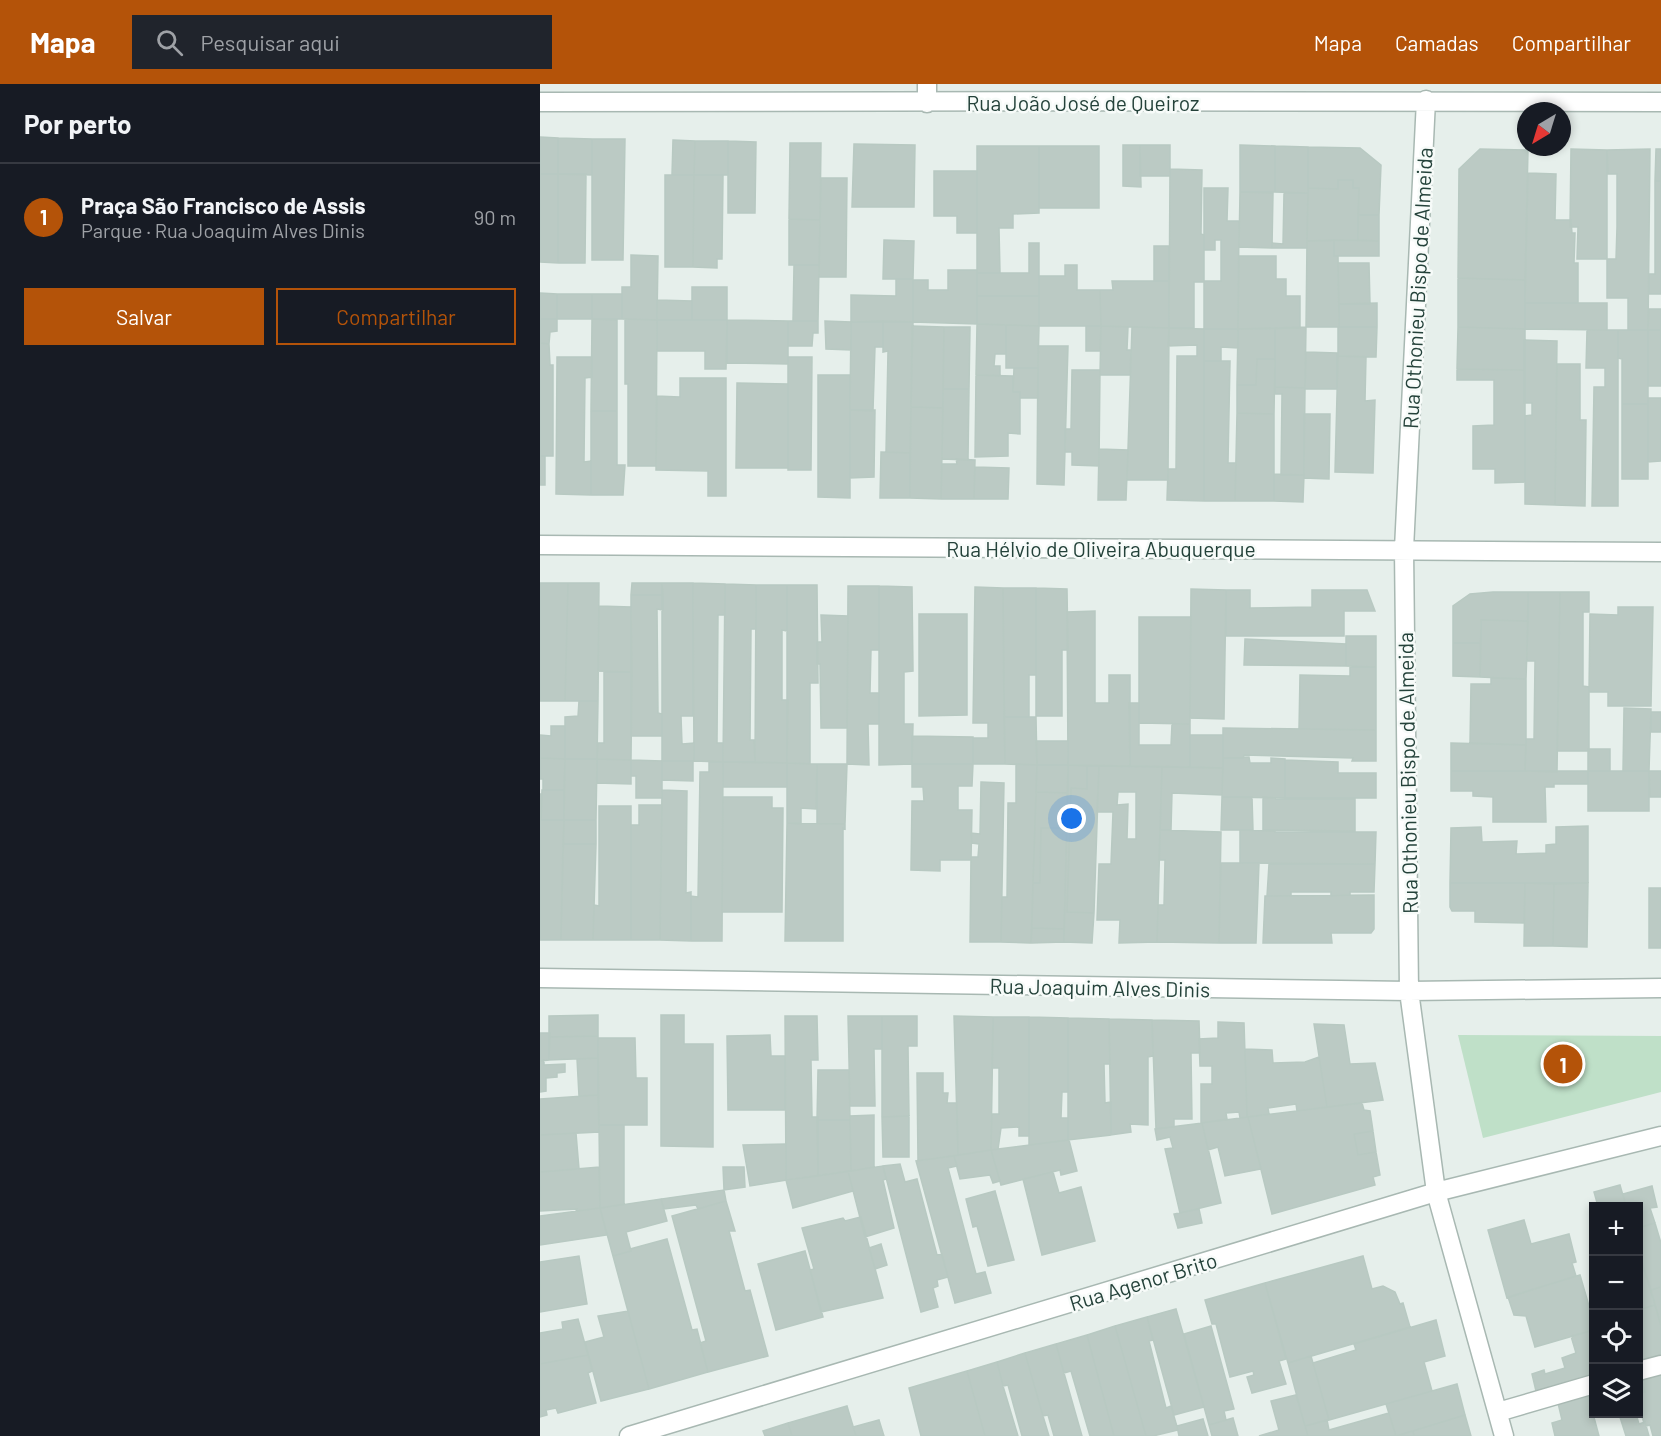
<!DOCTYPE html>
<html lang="pt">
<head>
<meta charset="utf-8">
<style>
	body { margin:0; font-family:Barlow,sans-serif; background:#20242c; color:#f1f3f6 }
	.controls { position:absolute; right:18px; bottom:18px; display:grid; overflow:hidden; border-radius:0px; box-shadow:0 3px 9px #0003 }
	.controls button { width:54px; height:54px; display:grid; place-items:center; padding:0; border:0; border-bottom:2px solid #363941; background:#171b24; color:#f1f3f6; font:30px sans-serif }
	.compass { position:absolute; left:977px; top:18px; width:54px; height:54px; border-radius:50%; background:#171b24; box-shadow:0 3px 9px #0003; rotate:218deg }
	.you { position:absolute; left:532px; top:735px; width:21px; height:21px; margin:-15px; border:4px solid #fff; border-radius:50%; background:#1a73e8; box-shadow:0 0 0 9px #1a73e833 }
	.badge { display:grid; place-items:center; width:39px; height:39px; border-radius:50%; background:#b45309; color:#fff; font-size:20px; font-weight:700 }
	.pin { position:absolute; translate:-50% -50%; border:3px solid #fff; box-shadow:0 2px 6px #0006 }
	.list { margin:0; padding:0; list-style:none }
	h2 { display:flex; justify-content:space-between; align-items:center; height:78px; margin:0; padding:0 24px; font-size:26px }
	h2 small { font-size:20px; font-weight:400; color:#9ea1a6 }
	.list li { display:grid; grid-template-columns:39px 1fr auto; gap:18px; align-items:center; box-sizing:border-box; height:108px; padding:0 24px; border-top:2px solid #363941 }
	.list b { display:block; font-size:22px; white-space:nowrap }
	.list p { margin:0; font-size:20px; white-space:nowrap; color:#9ea1a6 }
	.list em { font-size:20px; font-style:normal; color:#9ea1a6 }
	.actions { display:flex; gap:12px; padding:18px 24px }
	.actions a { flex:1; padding:14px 0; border:2px solid #b45309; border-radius:0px; text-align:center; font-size:21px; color:#b45309 }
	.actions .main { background:#b45309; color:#fff }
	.icon { flex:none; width:33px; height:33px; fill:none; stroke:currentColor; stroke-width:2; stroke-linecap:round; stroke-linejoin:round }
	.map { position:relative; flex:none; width:1121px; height:1352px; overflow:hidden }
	header { display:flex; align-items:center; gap:36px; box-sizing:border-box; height:84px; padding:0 30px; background:#b45309; color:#fff }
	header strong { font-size:28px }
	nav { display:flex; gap:33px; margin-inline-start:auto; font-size:21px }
	.search { width:420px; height:54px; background:#20242c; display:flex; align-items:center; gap:15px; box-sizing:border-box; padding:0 21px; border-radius:0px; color:#9ea1a6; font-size:22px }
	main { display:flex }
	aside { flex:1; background:#171b24 }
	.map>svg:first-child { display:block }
</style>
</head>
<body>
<header>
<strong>Mapa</strong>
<div class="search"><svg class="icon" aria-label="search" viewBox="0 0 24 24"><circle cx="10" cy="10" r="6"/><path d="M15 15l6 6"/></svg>Pesquisar aqui</div>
<nav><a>Mapa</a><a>Camadas</a><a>Compartilhar</a></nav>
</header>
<main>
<aside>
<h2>Por perto<small></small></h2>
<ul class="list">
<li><span class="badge">1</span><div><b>Praça São Francisco de Assis</b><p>Parque · Rua Joaquim Alves Dinis</p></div><em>90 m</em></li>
</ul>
<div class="actions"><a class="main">Salvar</a><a>Compartilhar</a></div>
</aside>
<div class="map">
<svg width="1121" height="1352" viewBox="0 0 1121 1352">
	<rect width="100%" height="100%" fill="#e6efeb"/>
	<path fill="#bfe0c8" d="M918,951l203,1v56l-178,46z"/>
	<path fill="#bbcac4" stroke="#b8c9c2" stroke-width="1.5" fill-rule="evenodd" d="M0,53l18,1v36h-18z
		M18,54l34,1v36l-34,-1z
		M52,55h33l-2,121h-31z
		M133,56l22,1 -1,34h-22z
		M155,57h33v34h-34z
		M188,57l28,1 -1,71h-27z
		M250,59h31l-1,77 -31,-1z
		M314,60l61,1 -1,62h-62z
		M583,61h17l1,42 -18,-1z
		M600,61h30v31h-30z
		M700,61l35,1v46h-35z
		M437,62h62v67l-26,1v14h-14l1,45h-23z
		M499,62h60v62h-60z
		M735,62l33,1v46l-33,-1z
		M768,63l52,1 21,17 -2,50h-21l1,-27h-6v-8h-15v9l-30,-1z
		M940,65l48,1 -3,130 -67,-2 1,-109z
		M1031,65l36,1v109h-30l1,-32h-8z
		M1110,65l-2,181h-20v-32h-21v-39h9l1,-32v-53h-9l-1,-24z
		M1116,65h5v32h-6z
		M630,85l32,1 -1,64 3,1v47h-10v46h-25z
		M394,87h43v62h-20v-17h-23z
		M988,89l28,1 -1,46h16l1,13h3l-1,30h4v40h-53z
		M0,90h18v89l-18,-1z
		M18,90h28l-1,89h-27z
		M125,91h29l-1,92h-28z
		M154,91h29l-1,84h-5v9l-24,-1z
		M281,94h26l-1,99h-27z
		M798,96h15v8h6l-1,52 -51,1 1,-53 30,1z
		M1115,97h6v113h-12v-20h6z
		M664,104h24l-1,33h12l-1,108h-34v-48h17v-41h-6v10h-11z
		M700,108l33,1 -1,55 -33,-1z
		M744,109h24l-1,55h-35v-5l11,1z
		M818,131h21v26l-21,-1z
		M249,135l31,1 -1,45h-30z
		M344,156l30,1 -1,38h-30z
		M794,156l45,1v15h-45z
		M794,156v16h4l1,71h-33l1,-86z
		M489,159h10v53h-62v-23h52z
		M614,162h15v35h-15z
		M91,171l27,1 -1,64 -35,-1v-32h9z
		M699,172h37v23h10v17h14v32l-62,1z
		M798,179h31l1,41h-31z
		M254,181h25l-1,56h-25z
		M525,181h12v25h23l1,36h-62v-50h26z
		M408,186h29v54l-64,-2v-42h15v10h20z
		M918,194l67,2v49l-67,-2z
		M356,195h17v43h-62v-27l45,1z
		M572,197h57v47l-68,-2 -1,-36h13z
		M152,203h35v33h-35z
		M0,209l17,1v25h-17z
		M17,210h35v25h-35z
		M52,210h30v25h-30z
		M437,212h62v30l-62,-2z
		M117,216l35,1v19h-35z
		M837,219v24h-38v-23z
		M985,219h82v27l-82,-1z
		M1109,225h12v21h-13z
		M0,235h17v12l-7,1 -1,12 -9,-1z
		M52,235l25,1v91h-26z
		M85,235l32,1 -1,146h-28v-82h-3z
		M117,236h70l-1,49h-21v-18h-48z
		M187,236l61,1v43l-61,-1z
		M248,237h30v12h-5l-1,13h-24z
		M285,237l26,1v28l-25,-1z
		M343,237l30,1 -3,131 -24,-1 2,-101 -5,1z
		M343,237v26h-8l-2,64 -23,-1 1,-88z
		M437,240l29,1v29h-11l-1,12h6v10l-24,-1z
		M466,241l33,1 -1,42h-32z
		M372,242l32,1 -1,81 -32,-1z
		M546,242h15l-1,25h-14z
		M561,242l27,1 -1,23h4l-1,25h-30z
		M404,243h26l-1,62h-26z
		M592,243l37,1 -1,152h-41z
		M766,243l-1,61 -30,-1v-59z
		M798,243h39l-1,30 -38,-1z
		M918,243l67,2v41l-68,-1z
		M629,244l35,1v172l-37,-1 1,-31h8l1,-113h20v-11l-29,1z
		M735,244v31h-18l-1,26h-19l1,-56z
		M664,245h34v19l-17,-1v14h-17z
		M1047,246h31v176h-26l2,-119h11v-19h-19z
		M1078,246h30v74h-26v-45l-4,-1z
		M1108,246h13v56h-13z
		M984,256l33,1 -2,164 -30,-1v-88l7,-1v-12h-8z
		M0,259l9,1 1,21h3v91h-13z
		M498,262h30l-4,139 -27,-1z
		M766,268l31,1v36h-32z
		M798,272l28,1 -1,44 10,-1 -2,73 -38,-1z
		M17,273h35v20l-7,1 -1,84 7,-1v34l-35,-1z
		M248,273h24l-1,113h-23z
		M717,275h18l-1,55 -37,-1v-28h19z
		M664,277h26l-2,102h8l-1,38h-31z
		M1017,280h23v56h6l-1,86 -30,-1z
		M474,284h24v30h-18v-6h-7z
		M917,285l68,1v112l-30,1v-14h-22v-43l21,-1v-45h-37z
		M532,286h28l-1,96 -27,-1v-13h-7v-23h6z
		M278,291h32v123l-32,-1z
		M436,291l37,1v16h7v42l-12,-1v23l-33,1z
		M140,294h46v118h-18v-25l-52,-1 1,-74 23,1z
		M197,299l51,1v84h-52z
		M735,303l30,1 -1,87h-23l1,-81h-7z
		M403,305h26l-1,71 -26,-1z
		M1108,314h13v63l-13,1z
		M1082,320h26v75h-26z
		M371,323l32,1 -2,91 -31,-1z
		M310,326h25l-1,67 -24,1z
		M51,327h26v54h8l-2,30h-32z
		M697,329l37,1v87h-39z
		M764,330h26l-1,65 -25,-1z
		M559,365l29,1 -2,50h-28z
		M341,368l29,1v45h-30z
		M0,372h5v29h-5z
		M416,375l19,1 -1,39h-33l1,-35h15z
		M435,383l34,1 -1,31h-34z
		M734,390l30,1 -1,27 -29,-1z
		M0,499h28l-3,118h-25z
		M28,499h31l-1,118h-33z
		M92,499h30l1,12h-32z
		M122,499h31v133h-12l1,28 12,-1v18h-32z
		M153,499l32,1v31h-7l-1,128h6v19l-29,-1z
		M185,500l31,1v44h-5l-1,111h4l1,22h-32z
		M216,501h31v46l-5,-1v70h6l-1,63 -32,-1z
		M247,501h30l1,98h-8v81l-23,-1z
		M308,502h31v64h-8l-1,43h9v31h-11l1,41 -22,-1z
		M339,502l33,1 1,84 -9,1v52h9l-1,40 -33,1z
		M435,503l28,1 2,176h-32v-26h15v-15h-15z
		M463,504h33v87h-7v42h-25z
		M496,504l31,1 1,61h-6v66h-26z
		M651,505l35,1 -2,129 -34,-1z
		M686,506h24v18l62,-1v-17h55l8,21h-31v25h-118z
		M953,508h35v29l-47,-1v23h-28v-37l17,-12z
		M988,508h32l-3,180 -32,-1 1,-32h8l1,-78h-8z
		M1020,508h29v20h-6v74l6,1v64h-32z
		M91,511h32v15l-6,-1 1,104 4,1v22h-31z
		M59,522l32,1 1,65 -34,-1z
		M1078,523h35l-2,99h-43v-14h-19l1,-78 28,1z
		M555,527v92h14v-28h21v91l-62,-1 -1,-153z
		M379,530h48v101l-48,1z
		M281,531l27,1 -1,112h-26l-1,-64h-3v-22h5z
		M599,533h52l-1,107 -51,-1z
		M941,536l47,1 -2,58 -46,-2z
		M806,552h30v31l-30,-1z
		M705,555l101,5v22l-102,-1z
		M913,559h28l-1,34 -27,-1z
		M810,583h26v63l-77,-1 1,-54 50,1z
		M64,588h28l-1,88 -34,-1 1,-16h6z
		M951,594l35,1v66l-56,-2 1,-59h20z
		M39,617h19l-1,58h-32v-42l13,-1z
		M589,619h10v42h32l1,-21h18v43l-60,-1z
		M1084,624l27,1 -2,62h-26z
		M1111,628h10v20h-10z
		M464,633h32l1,48 -32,-1z
		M11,642h14v33l-25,-1v-23l11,1z
		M683,644l153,2v31h-24l1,-3 -109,-3 -1,3h-20z
		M650,651h33v33l-33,-1z
		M372,652l61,1v27h-61z
		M496,657h32v24h-31z
		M911,659l75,2 -1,26h-74z
		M1048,665h22v22h-22z
		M709,673l1,6h21v-5l14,1v39l-63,-1 1,-39z
		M0,674l25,1 -1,31h-21v-11h-3z
		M25,675h32l-1,61h-32z
		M57,675l34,1v24l-34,-1z
		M91,676l31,1v37h-26v-22h-5z
		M745,676l53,2v11h38v25h-91z
		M122,677h31v20l-31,-1z
		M169,677l14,1 -1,179h-31v-45l7,1 2,-125h9z
		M183,678l64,1v24h-64z
		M247,679l30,1 -1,45 -15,-1v16l-14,-1z
		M277,680h30l-2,60h-28z
		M372,680h61l-1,22h-14v24h14l-1,50h-31v11l-29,-1 1,-69h12l-1,-14h-11z
		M476,680l21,1 -6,178 -30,-1 1,-45h5l1,-94h8z
		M497,681h31v28l-32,-1z
		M528,681l19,1v23l-16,-1 -4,124 27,1 -2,30 -28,-1z
		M547,682h12l-5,147 -27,-1 4,-124 16,1z
		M559,682l63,1 -5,175 -38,1 1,-23h-23l2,-56h12l2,-52h-16zM578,708h18v47h-9l1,-35 -11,1z
		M622,683l61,1 -1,27 -50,-2 -1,37h-11z
		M911,687h137v13h-34v3h-9l1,35h-53v-25l-20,-1v-5h-22z
		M1048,687h61v40h-61z
		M1109,687h12v26h-11z
		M441,698l23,1 -3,159h-31l1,-85h7l1,-13 -7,-1 -1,-10 9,1z
		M2,706h22v30h-23z
		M122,706l25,1 -1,102 5,-1v49l-31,-1z
		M496,708l32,1 -1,35h-26l-1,55h-7z
		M0,710h2l-1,26h-1z
		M183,713h49v11h11l-1,104h-60z
		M682,713h30l1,33h-32z
		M723,713l13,1v1h79v32l-92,-1z
		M99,721h23l-2,135h-29v-115h8z
		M59,722h32v134h-38l1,-35 5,1z
		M0,736h24l-3,120h-21z
		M24,736h32v24h-33z
		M247,739l58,1v5l-2,-1v113h-58z
		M1048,742v57h-138l1,-55 30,-1 1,15 35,-1 -1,13 30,-1v-8l10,-1v-17z
		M501,744h26l-3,101 -32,-1 1,-45h7z
		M620,746l61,2 -2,111 -62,-1 1,-37h6l1,-45h-6z
		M700,746l35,1v1h101l-1,32 -135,-1z
		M23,760h33l-3,96h-32z
		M681,779h38l-3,80h-37z
		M729,780h106l-1,28h-24v3l-19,1v-4h-40v4h-24z
		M910,799h75l-1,40 -49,-1v-11h-23l-2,-4z
		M985,799l29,1 -1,62h-29z
		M1048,799l-1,64 -34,-1 1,-62z
		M1109,804h12v60h-12z
		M834,811v34l-3,4h-40l1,10h-69l2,-47z
		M492,844l32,1v13l-33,1z
		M58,931v21l-49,1v-21z
		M121,931h23v29h29v103l-52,-1z
		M245,932h32l1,44h-7l1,57h6v59l-32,4z
		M308,932h34v33h-8l1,57h-25z
		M342,932h35v30h-9l1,70 -27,1z
		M414,932l39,1v9l-2,124 -33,5z
		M453,933h36v119h-10v-9l-18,1 -3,21 -7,1 1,-36h7v-46h-7z
		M489,933l39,1v74h-6l-1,26h7v22l-39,5z
		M528,934l41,1 1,45h-6l1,39 6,-1v33l-43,5z
		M569,935l43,1 1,36 -5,1v68l-18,-1 1,8 -20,3z
		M612,936l47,1 1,32h-9l1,66h-18v8l-18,2z
		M678,938l26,1 3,94 -7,1 -1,-6 -13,1 1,6 -26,4v-39h11v-18h-12l-1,-27 19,-1z
		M774,940l30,1 6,39 25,-1 8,37 -56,7z
		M0,949h10l-1,27 -9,1z
		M230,951l1,21h14v54h-57l-1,-74z
		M58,952v22l-49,2v-23z
		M58,954h37l1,40h11v47h-48z
		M705,965l27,1 1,13 32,-1 14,-5 8,50 -30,4 -1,-7 -28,4 1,6 -22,3z
		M58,974v37l-19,1 -2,-37z
		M4,976v5l21,-1v8l-8,1v4l-11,1v13l-6,1v-31z
		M278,986h31l1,50h-33z
		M377,989h26v20h5l-1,10h10l1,52 -40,6z
		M58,1011l1,37 -59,3v-36z
		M822,1019l2,7 6,1 3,20 -19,3 4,21 18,-3 4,23 -7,2 2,8 -103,29 -24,-97z
		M334,1031v52l-23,4 -1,-55z
		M369,1032v41h-26l-1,-40z
		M708,1033l13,52 -36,7 -7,-29 -10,3 -6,-27z
		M277,1036h33l1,51 -33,5z
		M662,1039l19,80 -41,10 -15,-64 8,-1 -3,-11 -13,3 -2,-11z
		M59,1041h25v79l-24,4z
		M833,1047l3,21 -18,3 -4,-21z
		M36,1049l3,36 -39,3v-37z
		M529,1056l8,31 -16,4 -1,-5 -59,15 -10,-35z
		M246,1060v36l-36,6 -7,-41z
		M451,1066l9,31 -7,2 -3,-8 -30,4 -6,-23z
		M414,1072l3,10 -9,2 28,106 9,-2 6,21 -36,10 -39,-142z
		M360,1080l5,18 12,-3 20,76 5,-1 6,23 -11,3 1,6 -5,2 5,19 -17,5 -38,-146z
		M343,1082l3,13 -3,1 11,48 -29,9 -17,-66z
		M59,1083l1,41 -24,3 1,-2 -37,2v-39z
		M183,1083h21l1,20 -21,3z
		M308,1087l5,20 -60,17 -7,-28z
		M513,1088l6,21 22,-6 14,54 -53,14 -19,-76z
		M1080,1101l6,21h-28l-4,-14z
		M1112,1102l5,21 -7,1 5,15 -17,5v-22h-12l-3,-12z
		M184,1106l2,11 -28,8 -2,-4 -32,4 -3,-10z
		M455,1107l19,69 -26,6 -11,-40 -4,1 -7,-28z
		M121,1115l6,22 -41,11 5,19 -18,5 -13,-48z
		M186,1117l9,30h-6l16,60 5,-1 18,66 -60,16 -8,-29 6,-2 -34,-125z
		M60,1124l7,27 -67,10v-29z
		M659,1125l3,14 -24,5 -4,-14z
		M321,1133l22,81 -62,14 -11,-42 4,-1 -12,-41 41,-10 2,3z
		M984,1136l7,24 38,-10 7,28 -4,1 4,13 -69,22 -19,-68z
		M1115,1139l6,20v44l-10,3 -13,-40v-22z
		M127,1155l25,91 5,-1 11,43 -59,17 -36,-133 18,-5 -1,-2z
		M341,1160l6,21 -12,4 -6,-21z
		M1098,1166l17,55 -17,5z
		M265,1167l18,66 -47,13 -18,-66z
		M39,1172l8,48 -47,8v-50z
		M823,1172l9,33 11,-3 12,6 5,12 3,-1 7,24 -122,36 -23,-80z
		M1040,1191l14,48v7l-59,17 -9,-31 -12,-1 -6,-18z
		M725,1199l21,76 -7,2 7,23 -34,9 -5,-16 7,-2 -1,-4 -23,6 -14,-53h-4l-7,-24z
		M1121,1203v39l-10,-36z
		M1115,1221l6,21v29l-18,6 -5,-17v-34z
		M636,1225l28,98 -30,8 -27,-98z
		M88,1227l21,78 -48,12 -16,-59 19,-5 -6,-21z
		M607,1233l6,23 -4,1 17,67 5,-2 7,24 -25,6h-7l-31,-110z
		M38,1235l10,36 -48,9v-31l23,-4 -1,-7z
		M896,1236l9,36 -21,6 8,29 -103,29 -16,-57 43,-13 -2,-6z
		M575,1242l31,110h-32l-27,-101z
		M671,1242l23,83 -10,2 2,9 -17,5 -25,-91z
		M1054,1246v45l-58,16 -4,-17 12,-4 1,4 20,-6 -3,-10 14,-5 -5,-17z
		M547,1251l27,101h-24l-19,-65 -7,2 -8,-29z
		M516,1260l8,29 18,63h-28l-6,-21 -5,1 -18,-63z
		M485,1269l18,63 6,20h-27l-14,-51 -5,1 -6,-24z
		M48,1271l4,16 -4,2 8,30 -38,10 -2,-5 -10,2 1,5 -7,2v-53z
		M771,1272l18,64 -24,6 -17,-63z
		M457,1278l6,24 15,50h-33l-18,-65z
		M427,1287l18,65h-64l-12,-48z
		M1121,1290v62h-8l-3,-11 -4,1 -1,-4 -1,1 -6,-19 3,-2 -2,-9 6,-1 -4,-13z
		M1101,1295l4,13 -6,1 2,9 -3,1v-23z
		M917,1300l8,31 -69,21 -10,-32z
		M756,1311l12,41h-49l20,-6 -8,-29z
		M1048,1311l11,41h-44l-3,-13 10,-3 -4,-17z
		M307,1322l9,30h-64l-4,-13z
		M849,1329l7,23h-88l-3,-10 22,-6 2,10z
		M1079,1330h17l3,10 6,-2 4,14h-23z
		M925,1331l6,21h-57l-1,-5z
		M693,1334l5,18h-26l-3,-11z
		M663,1335l5,17h-29l-2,-10z
		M339,1336l5,16h-28l-3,-9z
		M248,1339l4,13h-27l-2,-5z
		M873,1347l1,5h-18z"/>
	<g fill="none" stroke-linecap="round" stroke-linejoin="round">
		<g stroke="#a8b8b2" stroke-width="21">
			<path id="minor" d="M886,16l-22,449 5,442 27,201 68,244
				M0,18c374,1 747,-3 1121,0
				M387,19v-19
				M0,461l1121,7
				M0,894l869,13 252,-3
				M1098,1287l23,-6
				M958,1328l96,-28
				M89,1352l807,-244 225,-56"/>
		</g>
		<use href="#minor" stroke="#fff" stroke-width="18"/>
	</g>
	<g text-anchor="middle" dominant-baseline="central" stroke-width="5" stroke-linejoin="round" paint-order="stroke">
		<g font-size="21" fill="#24423a" stroke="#f7fbf9">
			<text x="543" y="18">Rua João José de Queiroz</text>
			<text transform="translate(877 204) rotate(-87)">Rua Othonieu Bispo de Almeida</text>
			<text x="561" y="464">Rua Hélvio de Oliveira Abuquerque</text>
			<text transform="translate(867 689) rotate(-91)">Rua Othonieu Bispo de Almeida</text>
			<text transform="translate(560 903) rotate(1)">Rua Joaquim Alves Dinis</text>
			<text transform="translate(603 1197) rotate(-17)">Rua Agenor Brito</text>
		</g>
	</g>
</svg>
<div class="controls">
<button>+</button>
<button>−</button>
<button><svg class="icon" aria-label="locate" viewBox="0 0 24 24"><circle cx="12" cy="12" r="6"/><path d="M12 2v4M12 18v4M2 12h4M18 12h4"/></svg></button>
<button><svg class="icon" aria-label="layers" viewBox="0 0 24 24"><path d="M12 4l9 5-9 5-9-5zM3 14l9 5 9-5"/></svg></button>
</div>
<svg class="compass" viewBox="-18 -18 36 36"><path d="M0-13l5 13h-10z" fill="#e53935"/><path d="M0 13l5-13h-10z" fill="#9ea1a6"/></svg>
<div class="you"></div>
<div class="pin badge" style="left:1023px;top:980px">1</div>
</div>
</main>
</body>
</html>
